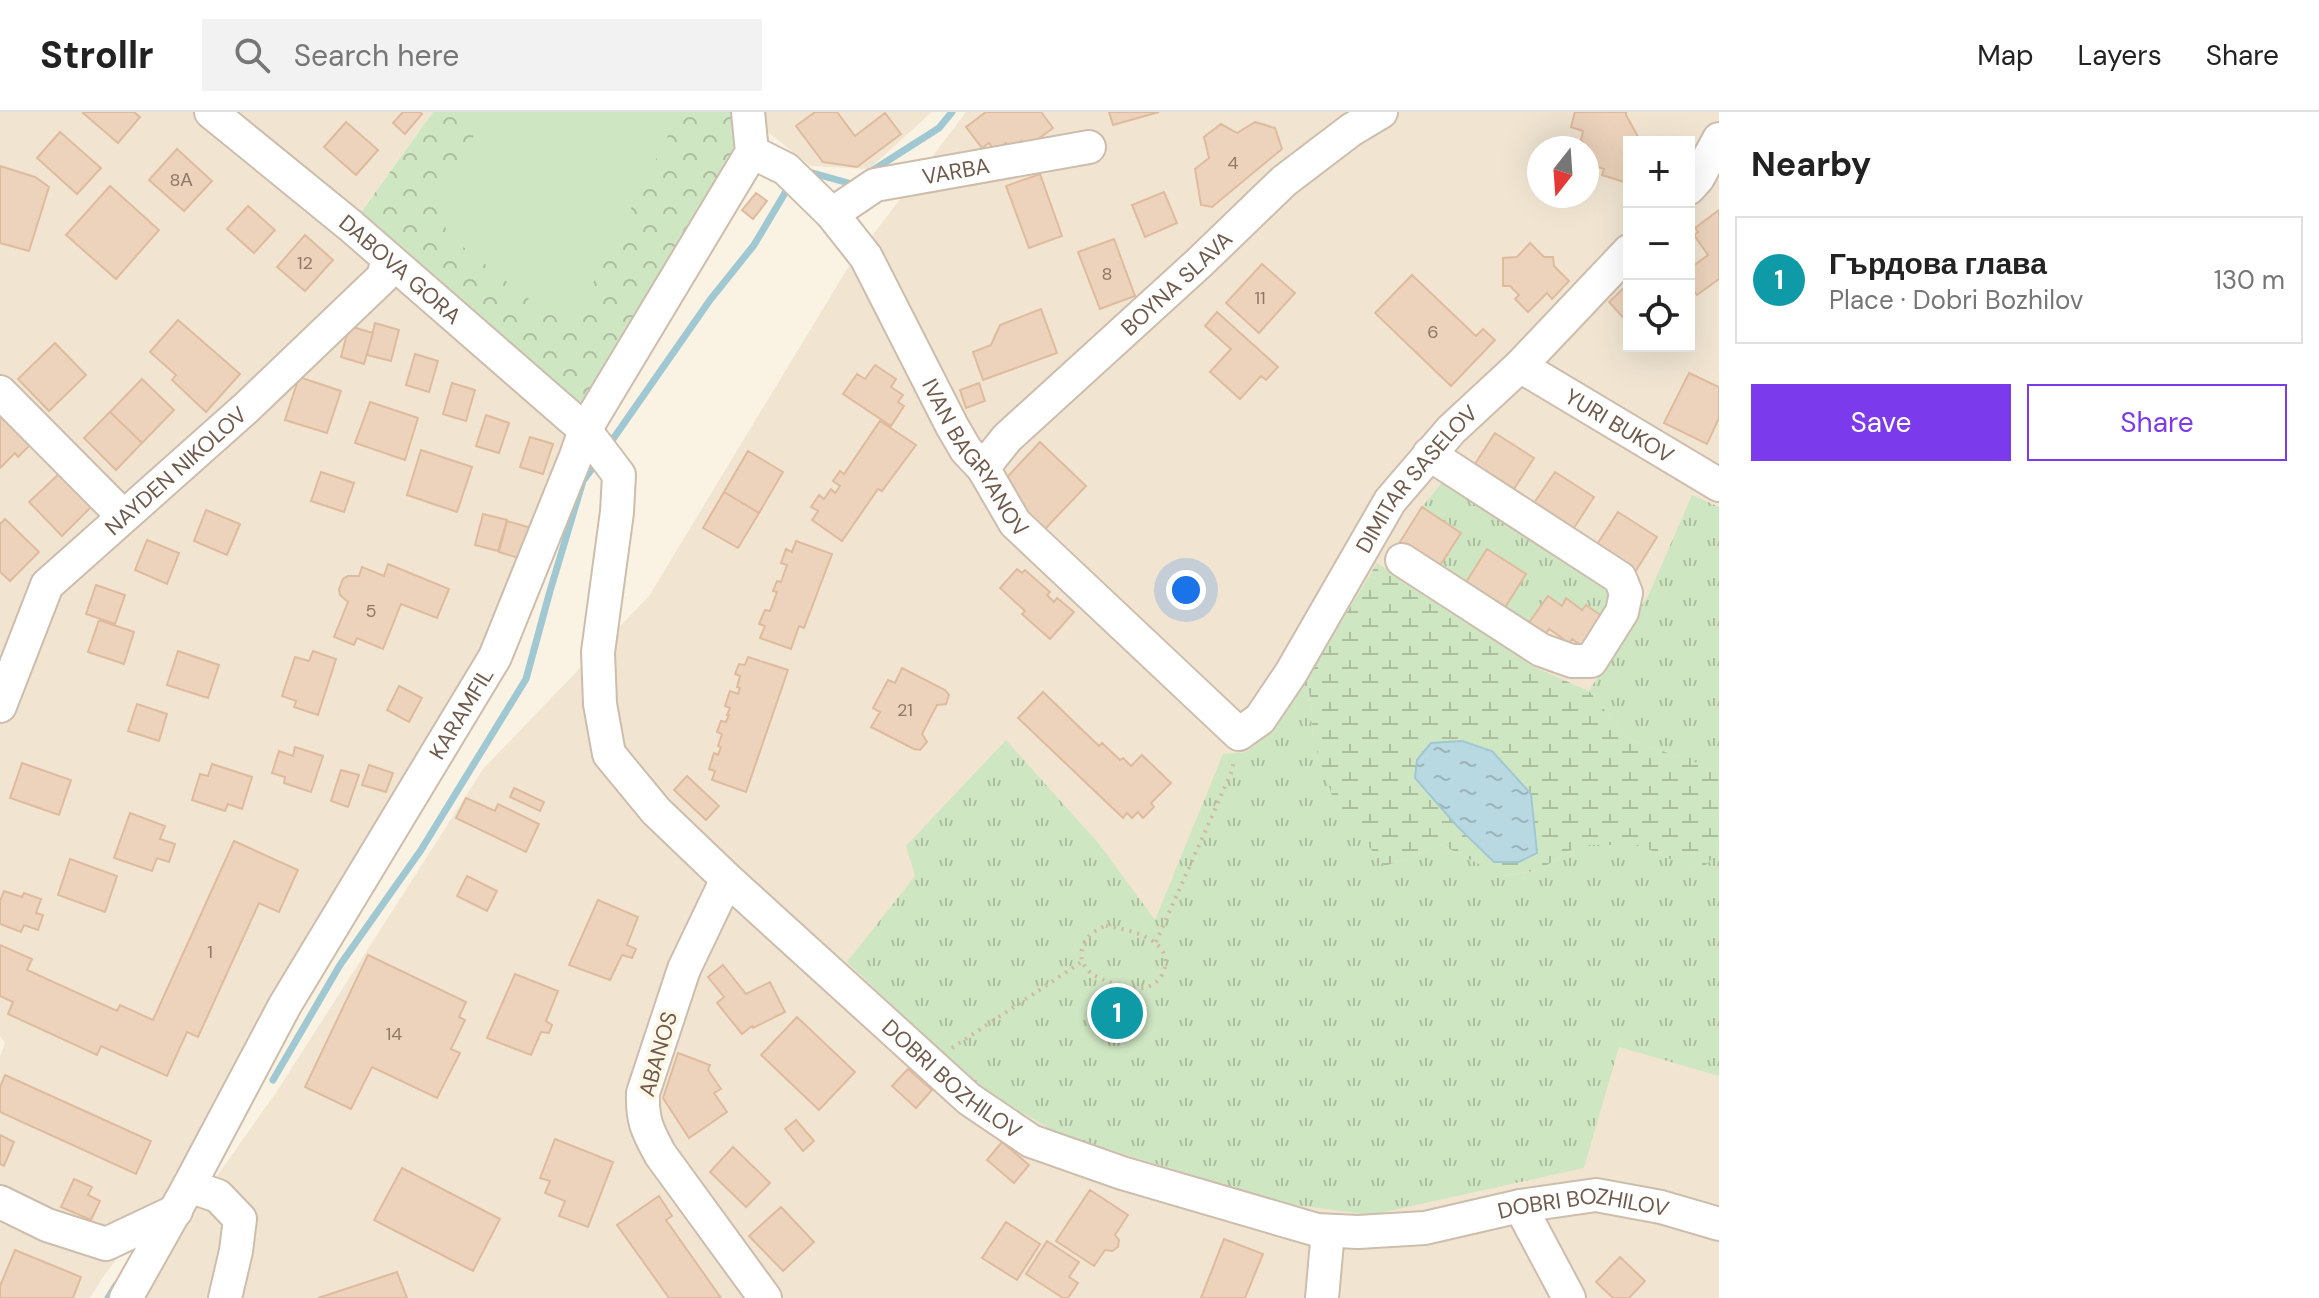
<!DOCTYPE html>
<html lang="en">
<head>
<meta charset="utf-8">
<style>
	body { margin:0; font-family:"DM Sans",sans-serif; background:#f2f2f2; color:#222 }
	.controls { position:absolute; right:24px; top:24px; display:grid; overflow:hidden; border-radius:0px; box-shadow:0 8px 32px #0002 }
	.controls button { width:72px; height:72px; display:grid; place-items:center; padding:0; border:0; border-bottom:2px solid #e0e0e0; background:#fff; color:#222; font:40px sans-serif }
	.compass { position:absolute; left:1527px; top:24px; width:72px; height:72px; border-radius:50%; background:#fff; box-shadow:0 8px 32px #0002; rotate:197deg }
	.you { position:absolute; left:1186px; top:478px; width:28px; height:28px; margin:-20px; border:6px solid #fff; border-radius:50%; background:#1a73e8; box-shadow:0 0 0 12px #1a73e833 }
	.badge { display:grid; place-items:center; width:52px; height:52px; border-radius:50%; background:#7c3aed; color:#fff; font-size:26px; font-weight:700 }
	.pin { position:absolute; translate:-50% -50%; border:4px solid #fff; box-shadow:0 2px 8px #0006 }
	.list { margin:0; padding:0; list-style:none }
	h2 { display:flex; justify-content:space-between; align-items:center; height:104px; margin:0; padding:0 32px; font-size:34px }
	h2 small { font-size:26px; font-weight:400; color:#767676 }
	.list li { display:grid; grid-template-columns:52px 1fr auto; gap:24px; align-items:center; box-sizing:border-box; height:128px; margin:0 16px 16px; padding:0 16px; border:2px solid #e0e0e0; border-radius:0px }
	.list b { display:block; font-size:30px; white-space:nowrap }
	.list p { margin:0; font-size:26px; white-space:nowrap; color:#767676 }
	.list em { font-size:26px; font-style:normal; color:#767676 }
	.actions { display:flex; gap:16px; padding:24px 32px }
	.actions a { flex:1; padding:18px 0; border:2px solid #7c3aed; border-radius:0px; text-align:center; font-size:28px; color:#7c3aed }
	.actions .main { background:#7c3aed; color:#fff }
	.icon { flex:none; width:44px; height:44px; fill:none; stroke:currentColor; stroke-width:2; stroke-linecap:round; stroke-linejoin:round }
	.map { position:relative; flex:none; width:1719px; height:1186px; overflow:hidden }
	header { display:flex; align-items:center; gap:48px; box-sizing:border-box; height:112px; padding:0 40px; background:#fff; border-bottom:2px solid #e0e0e0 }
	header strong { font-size:38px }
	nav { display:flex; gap:44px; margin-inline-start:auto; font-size:28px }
	.search { width:560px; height:72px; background:#f2f2f2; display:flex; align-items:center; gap:20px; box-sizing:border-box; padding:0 28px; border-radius:0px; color:#767676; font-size:30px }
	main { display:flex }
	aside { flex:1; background:#fff }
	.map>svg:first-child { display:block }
</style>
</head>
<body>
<header>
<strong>Strollr</strong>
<div class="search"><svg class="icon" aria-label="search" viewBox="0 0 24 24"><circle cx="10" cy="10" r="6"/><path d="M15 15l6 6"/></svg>Search here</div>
<nav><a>Map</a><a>Layers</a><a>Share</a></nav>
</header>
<main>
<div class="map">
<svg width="1719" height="1186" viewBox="0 0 1719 1186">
	<defs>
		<pattern id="grass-tufts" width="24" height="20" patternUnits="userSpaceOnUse" patternTransform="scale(2)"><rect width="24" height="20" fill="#cfe6c3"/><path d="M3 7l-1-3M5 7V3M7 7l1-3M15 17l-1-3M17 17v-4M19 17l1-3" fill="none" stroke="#acbda0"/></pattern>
		<pattern id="wetland-marsh" width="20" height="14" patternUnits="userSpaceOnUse" patternTransform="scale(2)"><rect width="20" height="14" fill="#cfe6c3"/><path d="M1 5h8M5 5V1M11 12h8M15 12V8" fill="none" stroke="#acbda0"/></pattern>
		<pattern id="park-crowns" width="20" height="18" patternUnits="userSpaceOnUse" patternTransform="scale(2)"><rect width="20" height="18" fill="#cfe6c3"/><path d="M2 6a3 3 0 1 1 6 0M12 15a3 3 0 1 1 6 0" fill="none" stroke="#acbda0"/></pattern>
		<pattern id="water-ripples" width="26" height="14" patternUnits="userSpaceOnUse" patternTransform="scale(2)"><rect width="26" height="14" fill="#b9d9e2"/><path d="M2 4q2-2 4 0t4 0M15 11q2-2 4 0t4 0" fill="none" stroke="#9bb3b9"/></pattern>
	</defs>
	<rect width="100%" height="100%" fill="#faf3e3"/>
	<path fill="#f1e5d2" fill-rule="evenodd" d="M0,0h433l-71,98 36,29 -2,47 120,106 47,42 7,10 -43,127 -243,467 -181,239 -13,21h-90v-242l5,-13 -5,-7z
		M742,0h190l-63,57 -58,-3z
		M966,0h753v1186h-1588l148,-210 204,-319 166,-173 198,-327zM1629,30h60v204h-60zM1539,36h48v48h-48z"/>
	<path fill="url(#grass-tufts)" d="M1448,363l167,110 -9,34 -24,-9 -16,-11 -4,7 -14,-10 -20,28 -24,-15 22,-35 -39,-25 -22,35 -26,-17 22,-35 -39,-25z
		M1692,383l27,12v264l-91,-32 -39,-48 60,-97z
		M1308,565l5,62 72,127 57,-21 61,31 36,-6 40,-25h61l60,27 19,-22v226l-100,-29 -35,121 -213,47 -83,-11 -227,-69 -83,-48 -131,-125 68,-86 -9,-30 100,-106 94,105 55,75 68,-166 23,-2 11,-8z"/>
	<path fill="url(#wetland-marsh)" d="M1377,451l157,104 55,24 39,48 91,32v79l-19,22 -61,-27h-60l-40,25 -37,6 -60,-31 -57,21 -49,-59 -23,-68 -5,-62z"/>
	<path fill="url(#park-crowns)" d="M433,0h315l4,40 -167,278 -234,-204z"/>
	<path fill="#cfe6c3" d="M488,0h192l-95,187c-15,18 -21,21 -42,11l-81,-64 -16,-17 -6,-15v-15l6,-16z"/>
	<path fill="url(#water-ripples)" stroke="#a0c8d3" stroke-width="2" d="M1462,629l30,10 39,43 6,59 -18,9h-25l-37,-36 -42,-48 2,-18 14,-17z"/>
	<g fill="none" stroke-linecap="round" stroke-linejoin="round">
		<path stroke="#a0c8d3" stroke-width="7" d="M870,60l69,-44 13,-16
			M805,63l4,-3 43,12 5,-3
			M613,327l97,-139 44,-55 31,-52 8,-7
			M273,968l67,-115 81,-115 105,-171 24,-88 33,-110 14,-19
			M108,1186l8,-13"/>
	</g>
	<path fill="#edd3bc" stroke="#dfbb9e" stroke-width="2" d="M84,0h50l6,5 -22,26 -35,-30z
		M403,0h17l2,2 -17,20 -12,-11z
		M815,0h22l18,24 30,-23 16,21 -44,33 -34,-5 -27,-36z
		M986,0h55l12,16 -27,20 -5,-7 -11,8 -4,-6 -11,8 -6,-8 -7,5 -16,-21z
		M1109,0h50l-46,13z
		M1575,0h51v3l15,27h-12v34l-2,7 -25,-8 2,-6 -9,-3 -8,-18 -6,-8 2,-9 -12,-4z
		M346,10l32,28 -22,25 -32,-28z
		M1255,10l20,6 7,21 -70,58 -11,-2 -6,-36 14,-11 -5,-21 17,-13 16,9z
		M60,20l41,36 -24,26 -40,-36z
		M177,37l35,32 -28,30 -35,-31z
		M0,54l35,11 14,10 -20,64 -29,-8z
		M1040,62l22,62 -33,12 -23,-62z
		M110,74l49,44 -43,49 -50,-44z
		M1164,80l13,31 -32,14 -13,-32z
		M756,81l11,8 -14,18 -11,-9z
		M248,94l27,24 -21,23 -27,-24z
		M1719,98v69l-22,16 -8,-10v-16l19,-14 -14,-20 4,-3 -3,-4z
		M305,123l28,25 -28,31 -28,-24z
		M1114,127l21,57 -35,13 -22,-57z
		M1530,131l14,14h9l1,9 15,15 -17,18 -5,-6 -19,19 -13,-13 4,-4 -9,-9h-7v-28l14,-1z
		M1262,152l33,29 -36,40 -33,-30z
		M1412,163l64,61 7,-7 12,11 -44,46 -76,-73z
		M1629,171v41l-20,-22z
		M1041,197l16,44 -74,27 -10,-28 18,-7 9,-20z
		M1217,200l61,55 -12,13 -5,-4 -21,23 -30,-27 21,-23 -26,-23z
		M178,208l62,54 -34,38 -34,-32 4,-5 -26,-23z
		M375,211l24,7 -8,31 -24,-6z
		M349,214l24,7 -9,31 -23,-7z
		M55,231l31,32 -37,36 -31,-32z
		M415,242l23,7 -9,31 -23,-7z
		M875,253l21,14 -5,8 12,8 -5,7 6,4 -13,20 -48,-32 14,-20 8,5z
		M1689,261l30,14v31l-12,26 -43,-21z
		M299,265l42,14 -14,42 -42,-13z
		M142,267l32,31 -32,33 -32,-31z
		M452,271l23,7 -9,31 -23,-7z
		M979,271l6,18 -19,7 -6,-18z
		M370,290l48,16 -13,42 -50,-17z
		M0,297l33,33 -15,15 -3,-4 -15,15z
		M110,300l32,31 -26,27 -32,-32z
		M486,303l23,8 -10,30 -23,-7z
		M880,309l36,24 -34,46 -4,-2 -36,52 -30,-21 6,-9 -7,-4 8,-12 5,4 7,-10 4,4 5,-7 -7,-5 7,-10 4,3z
		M1495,321l39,25 -22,34 -39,-25z
		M530,325l23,7 -10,30 -23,-7z
		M1040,330l46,44 -42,44 -46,-43z
		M421,338l51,17 -15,45 -50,-17z
		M748,339l35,21 -24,41 -35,-21z
		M321,360l33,11 -10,29 -33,-11z
		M1555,360l39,25 -22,34 -40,-25z
		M60,361l32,33 -30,30 -33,-34z
		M724,380l35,21 -21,35 -35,-20z
		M1422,395l39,26 -22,34 -39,-25z
		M206,398l34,14 -13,31 -33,-14z
		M1618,400l39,25 -22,35 -39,-26z
		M483,402l24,6 -9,31 -23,-6z
		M5,407l34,33 -29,29 -10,-9v-48z
		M507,409l24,7 -9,31 -23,-7z
		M147,428l32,13 -12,31 -32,-14z
		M796,429l36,13 -28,74 -5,-2 -8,23 -31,-11 5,-12 -6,-2 6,-14 5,1 7,-19 -4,-1 4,-10 4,1 6,-17 -6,-2 5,-14 6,3z
		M1487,437l39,25 -22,35 -39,-25z
		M388,452l61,25 -12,29 -36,-14 -18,45 -26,-11 -3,7 -20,-8 14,-35 -8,-7 -1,-6 4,-10 5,-3h11l3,-9 22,9z
		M1017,457l5,4 3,-3 25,22 -3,3 7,7 3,-4 17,14 -24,27 -28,-25 3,-3 -25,-23z
		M96,473l29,10 -10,29 -29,-10z
		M1548,484l14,10 4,-8 16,12 4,-5 20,14 -21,29 -13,-9 -3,4 -20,-14 -5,7 -16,-12z
		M99,508l35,12 -10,32 -36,-12z
		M178,539l41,14 -11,33 -41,-13z
		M313,539l23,8 -18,56 -24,-8 2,-6 -14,-5 13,-39 14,4z
		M748,545l40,13 -42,122 -34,-12 3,-9 -6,-2 5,-16 4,2 3,-8 -3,-1 4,-12 -5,-2 4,-11 5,1 3,-7h-2l3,-7 -5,-2 5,-15 8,3 2,-6 -3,-1 3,-11 -5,-2 4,-10 6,1z
		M902,556l43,22 4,5 -3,9 -9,1 -15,29 5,8 -7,8 -6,-1 -43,-22 9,-15 -7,-4 15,-28 7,3z
		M399,574l23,12 -13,24 -22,-12z
		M1043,580l56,54 3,-3 18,17 3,-2 8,8 11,-11 29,28 -20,20 3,4 -11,11 -5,-6 -6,6 -5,-5 -4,5 -105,-100z
		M137,592l30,10 -8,27 -31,-10z
		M295,635l28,9 -12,36 -27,-9 1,-6 -13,-4 7,-22 14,5z
		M22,651l49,17 -12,35 -49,-17z
		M212,652l40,13 -10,32 -14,-5 -3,7 -33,-11 8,-26 8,2z
		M369,653l24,8 -7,19 -24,-7z
		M341,658l18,5 -11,32 -17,-6z
		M687,664l32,30 -13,14 -32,-30z
		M514,676l30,14 -4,9 -30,-14z
		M466,686l29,13 3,-7 41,20 -13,28 -70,-34z
		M130,701l35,13 -5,13 15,5 -6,18 -12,-4 -5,13 -38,-13z
		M234,729l64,29 -19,42 -20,-9 -61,134 -11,-5 -20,44 -66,-30 -4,9 -89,-41 5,-12 -13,-6v-51l32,14 -5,11 90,41 3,-6 33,15z
		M70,747l47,17 -12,36 -47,-17z
		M467,764l30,15 -10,20 -30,-15z
		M4,779l18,6 2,-4 17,6 -5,14 7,2 -5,15 -14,-5 -3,7 -21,-8v-23z
		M598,788l40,17 -11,28 9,4 -4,9 -10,-3 -12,25 -41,-15z
		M368,843l98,47 -7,15 6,3 -14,29 9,4 -23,45 -65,-31 -21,42 -46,-22z
		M723,853l23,29 24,-12 15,30 -32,16 -1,-2 -10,8 -25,-31 7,-6 -16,-20z
		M515,862l43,17 -12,30 6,4 -3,8 -8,-1 -10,23 -44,-17z
		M797,905l58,55 -36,38 -58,-55z
		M678,941l32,12 -2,5 13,19 -7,4 13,19 -38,26 -26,-40z
		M908,957l24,21 -16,18 -24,-22z
		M5,963l146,66 -15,33 -136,-62v-25z
		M796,1008l18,21 -11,10 -18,-22z
		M0,1023l14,7 -10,24 -4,-2z
		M555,1027l58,23 -25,65 -29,-11 6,-15 -20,-8 5,-12 -10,-3z
		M1002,1030l27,23 -15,18 -27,-23z
		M733,1035l37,36 -24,24 -36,-35z
		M402,1056l98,51 -27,52 -99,-51z
		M74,1067l18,8 -4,8 12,6 -9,19 -30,-13z
		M1090,1078l38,25 -13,20 4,5 -1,7 -6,4 -7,-1 -11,16 -38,-25z
		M659,1084l13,20 -6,4 55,78h-52l-52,-73z
		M781,1095l33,35 -31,29 -34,-35z
		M1006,1110l34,22 -23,36 -35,-22z
		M1224,1127l39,15 -18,44h-44z
		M1047,1129l32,21 -10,15 9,6 -10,15h-5l-37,-24z
		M15,1138l66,27 -8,21h-73v-12z
		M1620,1145l25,24 -16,17h-16l-17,-16z
		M397,1160l10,26h-89z"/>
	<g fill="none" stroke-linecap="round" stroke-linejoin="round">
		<g stroke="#cdbdad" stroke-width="36">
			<g id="minor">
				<path id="s1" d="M211,0l140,114 234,204 34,45 -2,37 -19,140 2,52 9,50 47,57 71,68 242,220 62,42 91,32 195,57 41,2 67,-4 95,-22 76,-11 65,12 58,17"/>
				<path id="s2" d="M752,40l34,17 46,45 34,43 86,169 14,24 17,18 32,55 224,211 21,-15 31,-46 99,-172 61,-71 69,-64 109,-115"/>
				<path d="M1689,76l9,-10 21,-39"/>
				<path id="s3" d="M832,102l43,-29 214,-38"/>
				<path id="s4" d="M1520,254l199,119"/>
				<path d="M0,280l123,124"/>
				<path id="s5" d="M983,356l24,-30 192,-175 85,-82 67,-51 30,-18"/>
				<path d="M1402,448l139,90 31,11h19l31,-49 4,-19 -6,-15 -191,-124"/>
				<path id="s6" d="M0,594l47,-121 199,-177 137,-131 5,-18"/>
				<path d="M727,767l-43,90 -41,124c-1,27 4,37 17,61l105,144"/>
				<path d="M189,1074l29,10 22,23 -4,32 -11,47"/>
				<path d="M0,1090l47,23 59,19 70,-33"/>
				<path d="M1520,1094l49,92"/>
				<path id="s7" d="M126,1186l63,-112 96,-181 210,-348 81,-201 9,-26 167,-278 -4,-40"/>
				<path d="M1322,1186l6,-67"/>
			</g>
		</g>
		<path stroke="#d2b7a0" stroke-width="4" stroke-dasharray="2 6" stroke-linecap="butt" d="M1106,814c22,3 71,14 57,47 -4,8 -11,13 -19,15 -12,2 -43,-7 -53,-15 -20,-16 -6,-41 15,-47z
			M1156,830l75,-169 3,-12
			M952,936l131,-87"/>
		<use href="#minor" stroke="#fff" stroke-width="32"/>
	</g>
	<g text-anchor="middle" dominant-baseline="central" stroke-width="8" stroke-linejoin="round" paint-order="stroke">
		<g font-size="18" fill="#8f7867">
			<text x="1233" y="51">4</text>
			<text x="181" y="68">8А</text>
			<text x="305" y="151">12</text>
			<text x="1107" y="162">8</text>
			<text x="1260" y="186">11</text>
			<text x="1433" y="220">6</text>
			<text x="371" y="499">5</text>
			<text x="905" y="598">21</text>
			<text x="210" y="840">1</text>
			<text x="394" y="922">14</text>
		</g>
		<g font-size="22" fill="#705a4b" stroke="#fdf7e8">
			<text stroke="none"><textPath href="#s3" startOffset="134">VARBA</textPath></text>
			<text stroke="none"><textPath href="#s1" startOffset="246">DABOVA GORA</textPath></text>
			<text stroke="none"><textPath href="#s5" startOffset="268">BOYNA SLAVA</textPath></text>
			<text stroke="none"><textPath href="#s4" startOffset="116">YURI BUKOV</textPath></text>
			<text stroke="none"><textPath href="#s2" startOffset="386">IVAN BAGRYANOV</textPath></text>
			<text stroke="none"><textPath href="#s6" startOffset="302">NAYDEN NIKOLOV</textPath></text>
			<text stroke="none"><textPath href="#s2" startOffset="1084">DIMITAR SASELOV</textPath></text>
			<text stroke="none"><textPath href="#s7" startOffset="674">KARAMFIL</textPath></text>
			<text transform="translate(658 942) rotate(-74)">ABANOS</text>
			<text stroke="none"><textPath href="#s1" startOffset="1302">DOBRI BOZHILOV</textPath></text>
			<text stroke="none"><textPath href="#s1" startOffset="1972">DOBRI BOZHILOV</textPath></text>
		</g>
	</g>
</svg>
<div class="controls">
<button>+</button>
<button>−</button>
<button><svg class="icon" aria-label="locate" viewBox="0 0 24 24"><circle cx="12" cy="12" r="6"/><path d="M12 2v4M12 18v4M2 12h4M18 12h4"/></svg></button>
</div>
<svg class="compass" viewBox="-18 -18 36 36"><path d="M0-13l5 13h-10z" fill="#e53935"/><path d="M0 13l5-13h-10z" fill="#767676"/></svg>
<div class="you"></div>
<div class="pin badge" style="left:1117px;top:901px;background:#0f9aa8">1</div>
</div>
<aside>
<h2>Nearby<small></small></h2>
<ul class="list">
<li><span class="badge" style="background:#0f9aa8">1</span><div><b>Гърдова глава</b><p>Place · Dobri Bozhilov</p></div><em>130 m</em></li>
</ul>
<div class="actions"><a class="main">Save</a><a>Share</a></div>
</aside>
</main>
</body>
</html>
